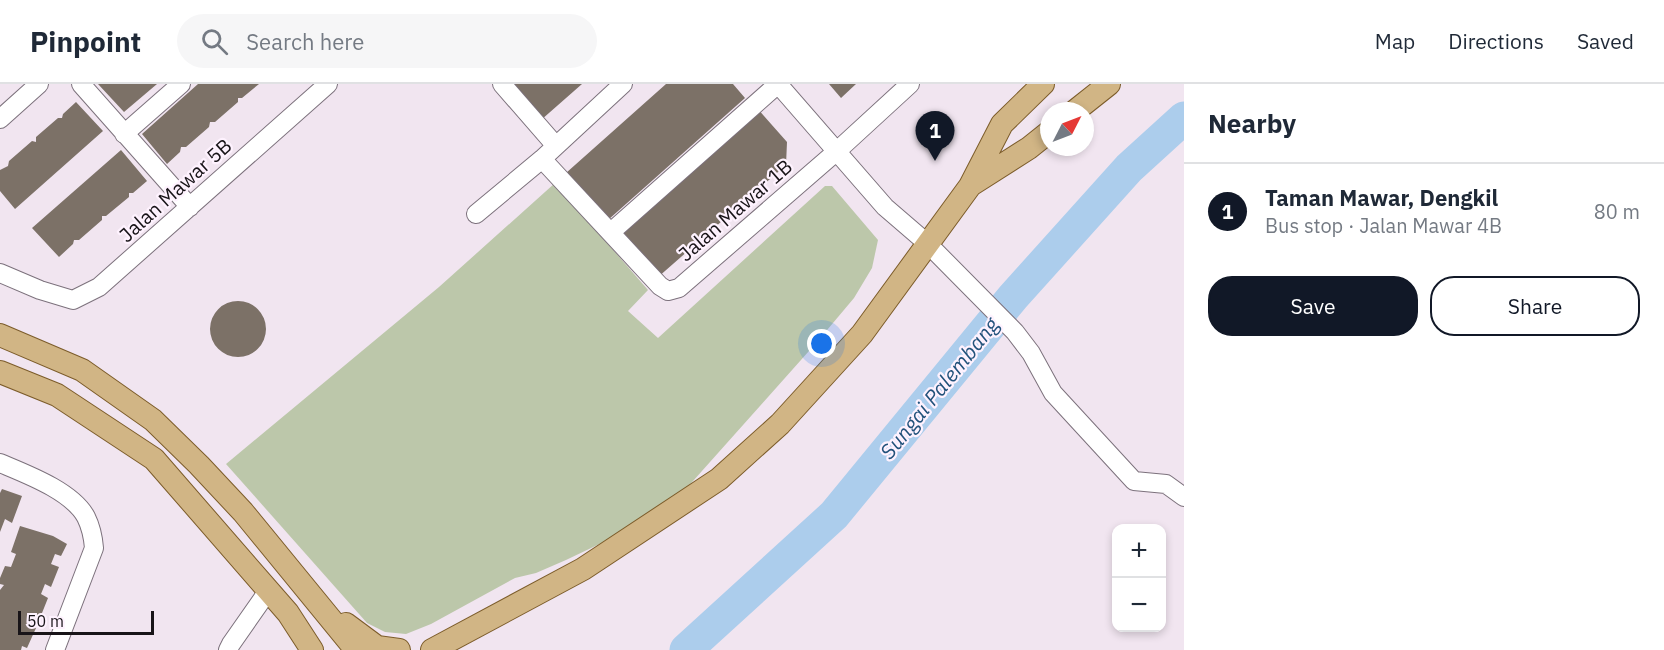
<!DOCTYPE html>
<html lang="en">
<head>
<meta charset="utf-8">
<style>
	body { margin:0; font-family:"IBM Plex Sans",sans-serif; background:#f6f6f7; color:#1f2937 }
	.controls { position:absolute; right:18px; bottom:18px; display:grid; overflow:hidden; border-radius:12px; box-shadow:0 3px 9px #0003 }
	.controls button { width:54px; height:54px; display:grid; place-items:center; padding:0; border:0; border-bottom:2px solid #e0e1e3; background:#fff; color:#1f2937; font:30px sans-serif }
	.compass { position:absolute; left:1040px; top:18px; width:54px; height:54px; border-radius:50%; background:#fff; box-shadow:0 3px 9px #0003; rotate:48deg }
	.scale { position:absolute; left:18px; bottom:15px; width:136px; box-sizing:border-box; padding-left:6px; border:3px solid #181418; border-top:0; font-size:16px; line-height:21px; white-space:nowrap; color:#181418; -webkit-text-stroke:4px #fef2fe; paint-order:stroke }
	.you { position:absolute; left:822px; top:260px; width:21px; height:21px; margin:-15px; border:4px solid #fff; border-radius:50%; background:#1a73e8; box-shadow:0 0 0 9px #1a73e833 }
	.badge { display:grid; place-items:center; width:39px; height:39px; border-radius:50%; background:#111827; color:#fff; font-size:20px; font-weight:700 }
	.pin { position:absolute; translate:-50% -50px; filter:drop-shadow(0 2px 3px #0008) }
	.pin::after { content:''; position:absolute; top:32px; width:21px; height:18px; background:inherit; clip-path:polygon(0 0,100% 0,50% 100%) }
	.list { margin:0; padding:0; list-style:none }
	h2 { display:flex; justify-content:space-between; align-items:center; height:78px; margin:0; padding:0 24px; font-size:26px }
	h2 small { font-size:20px; font-weight:400; color:#747a83 }
	.list li { display:grid; grid-template-columns:39px 1fr auto; gap:18px; align-items:center; box-sizing:border-box; height:96px; padding:0 24px; border-top:2px solid #e0e1e3 }
	.list b { display:block; font-size:22px; white-space:nowrap }
	.list p { margin:0; font-size:20px; white-space:nowrap; color:#747a83 }
	.list em { font-size:20px; font-style:normal; color:#747a83 }
	.actions { display:flex; gap:12px; padding:18px 24px }
	.actions a { flex:1; padding:14px 0; border:2px solid #111827; border-radius:24px; text-align:center; font-size:21px; color:#111827 }
	.actions .main { background:#111827; color:#fff }
	.icon { flex:none; width:33px; height:33px; fill:none; stroke:currentColor; stroke-width:2; stroke-linecap:round; stroke-linejoin:round }
	.map { position:relative; flex:none; width:1184px; height:566px; overflow:hidden }
	header { display:flex; align-items:center; gap:36px; box-sizing:border-box; height:84px; padding:0 30px; background:#fff; border-bottom:2px solid #e0e1e3 }
	header strong { font-size:28px }
	nav { display:flex; gap:33px; margin-inline-start:auto; font-size:21px }
	.search { width:420px; height:54px; background:#f6f6f7; display:flex; align-items:center; gap:15px; box-sizing:border-box; padding:0 21px; border-radius:33px; color:#747a83; font-size:22px }
	main { display:flex }
	aside { flex:1; background:#fff }
	.map>svg:first-child { display:block }
</style>
</head>
<body>
<header>
<strong>Pinpoint</strong>
<div class="search"><svg class="icon" aria-label="search" viewBox="0 0 24 24"><circle cx="10" cy="10" r="6"/><path d="M15 15l6 6"/></svg>Search here</div>
<nav><a>Map</a><a>Directions</a><a>Saved</a></nav>
</header>
<main>
<div class="map">
<svg width="1184" height="566" viewBox="0 0 1184 566">
	<rect width="100%" height="100%" fill="#f1e5f0"/>
	<path fill="#bcc7aa" d="M555,99l93,107 -20,21 30,27 167,-152h7l46,54 -6,28 -18,30 -37,44 -132,148 -75,49 -44,21 -30,13 -21,5 -84,46 -25,10 -21,-2 -18,-9 -141,-159 213,-177z"/>
	<g fill="none" stroke-linecap="round" stroke-linejoin="round">
		<path stroke="#accdec" stroke-width="33" d="M686,566l148,-135 179,-218 116,-129 55,-50"/>
	</g>
	<path fill="#7c7167" d="M98,0h59l-33,28z
		M198,0h61l-17,14h-4v4l-23,20h-5l-1,5 -23,20h-5l-1,5 -13,12 -25,-30z
		M509,0h73l-41,36z
		M666,0h67l12,14 -137,122 -42,-47z
		M829,0h27l-15,14z
		M76,18l27,29 -88,78 -15,-18v-21l8,-4 1,-5 23,-20 4,1v-5l22,-19h4l1,-4z
		M757,24l30,34 -1,23 -129,113 -41,-46z
		M121,66l26,31 -14,12h-4v4l-23,19h-4v4l-23,20h-5l-1,4 -14,13 -27,-29z
		M210 245a28 28 0 1 1 56 0a28 28 0 1 1-56 0Z
		M2,405l20,7 -10,27 -7,-4 -5,13v-39z
		M20,442l33,10 14,8 -6,12 -6,-2 -4,10 8,3 -8,20 -6,-3 -4,10 7,4 -10,25 -6,-3 -2,6 6,2 -9,20 -5,-2 -1,4h-21v-60l4,-5 -4,-1v-6l5,-12 6,1 5,-13 -5,-2z"/>
	<g fill="none" stroke-linecap="round" stroke-linejoin="round">
		<g stroke="#7c717c" stroke-width="20">
			<path id="minor" d="M81,0l109,123
				M502,0l54,62
				M778,0l107,123 43,37 87,88 16,21 22,40 81,88 32,3 18,13
				M0,35l39,-35
				M124,50l57,-50
				M542,75l118,127 8,5 11,-3 158,-137 73,-67
				M476,130l66,-55 81,-75
				M611,148l167,-148
				M0,189l40,17 33,10 26,-13 229,-203
				M0,379c26,11 72,28 86,54 5,10 7,19 8,31l-39,102
				M228,566l3,-6 37,-53"/>
		</g>
		<g stroke="#7c5c2a" stroke-width="24">
			<path id="major" d="M1075,27l34,-27
				M971,101l58,-37 20,-16
				M0,251l82,35 71,50 46,45 44,47 113,138
				M0,288l57,23 97,64 134,154 24,37
				M346,540l31,23 22,3
				M432,566l151,-81 136,-90 61,-55 82,-90 108,-148 32,-62 41,-40"/>
		</g>
		<use href="#minor" stroke="#fff" stroke-width="18"/>
		<use href="#major" stroke="#d1b585" stroke-width="22"/>
	</g>
	<g text-anchor="middle" dominant-baseline="central" stroke-width="4.5" stroke-linejoin="round" paint-order="stroke">
		<g font-size="20" fill="#181418" stroke="#fef2fe">
			<text transform="translate(175 106) rotate(-42)">Jalan Mawar 5B</text>
			<text transform="translate(735 126) rotate(-41)">Jalan Mawar 1B</text>
		</g>
		<g font-size="21" font-style="italic" fill="#22527b" stroke="#fef2fe">
			<text transform="translate(939 304) rotate(-51)">Sungai Palembang</text>
		</g>
	</g>
</svg>
<div class="controls">
<button>+</button>
<button>−</button>
</div>
<svg class="compass" viewBox="-18 -18 36 36"><path d="M0-13l5 13h-10z" fill="#e53935"/><path d="M0 13l5-13h-10z" fill="#747a83"/></svg>
<div class="scale">50 m</div>
<div class="you"></div>
<div class="pin badge" style="left:935px;top:77px">1</div>
</div>
<aside>
<h2>Nearby<small></small></h2>
<ul class="list">
<li><span class="badge">1</span><div><b>Taman Mawar, Dengkil</b><p>Bus stop · Jalan Mawar 4B</p></div><em>80 m</em></li>
</ul>
<div class="actions"><a class="main">Save</a><a>Share</a></div>
</aside>
</main>
</body>
</html>
